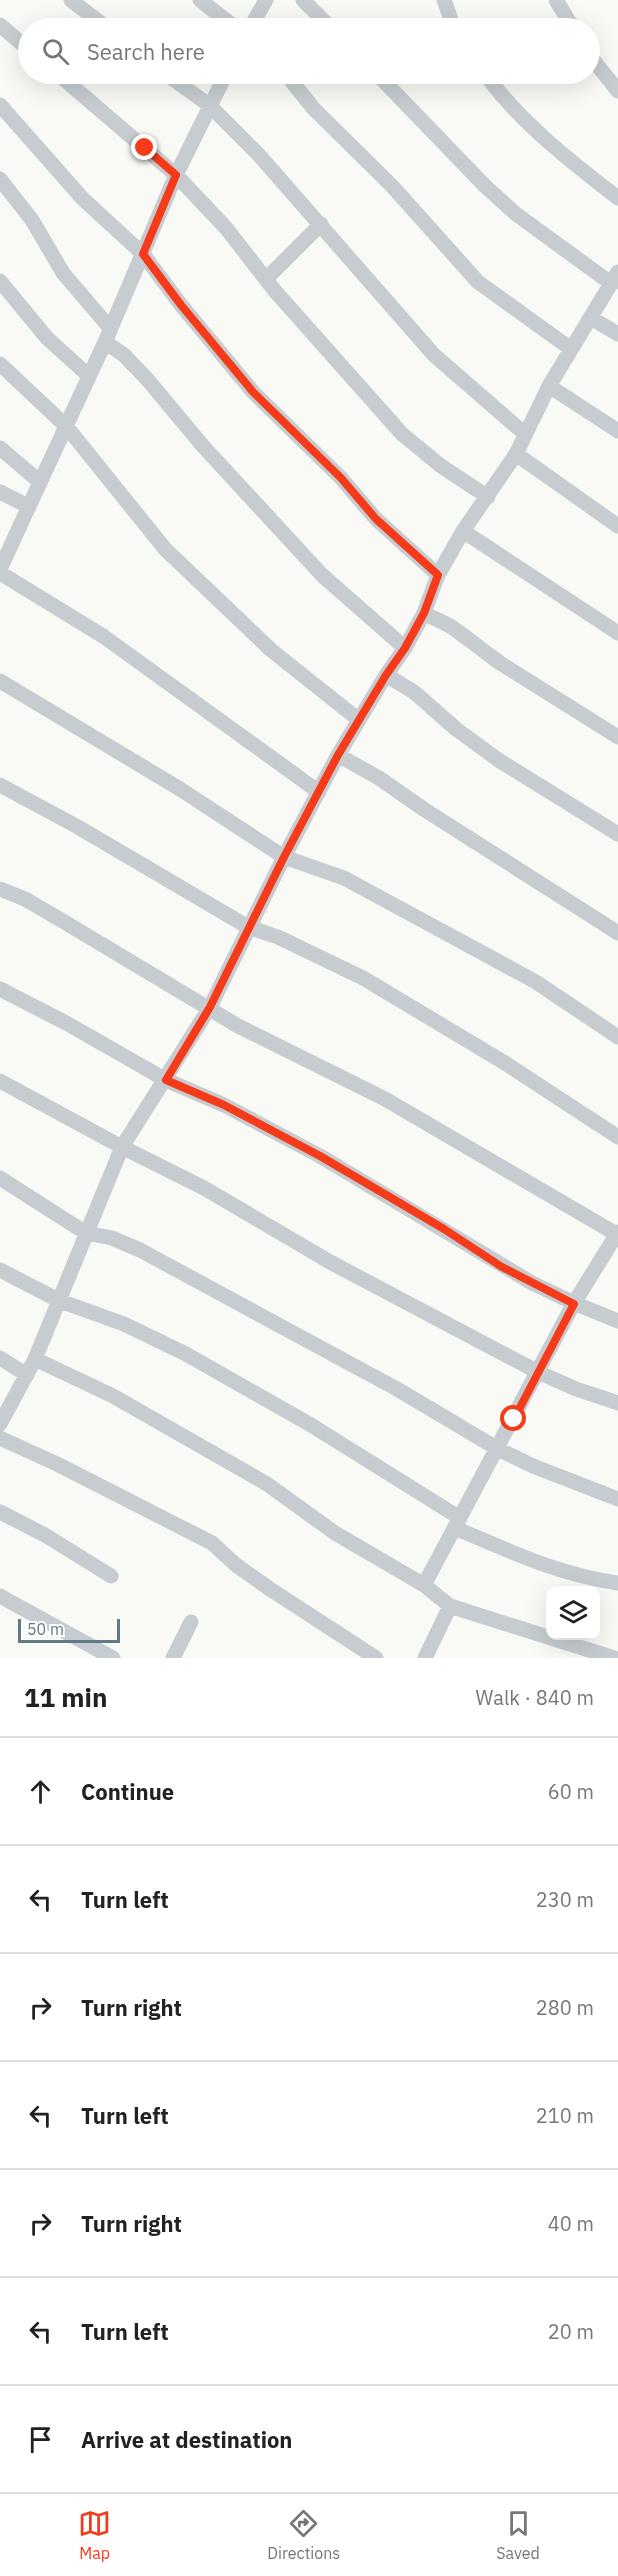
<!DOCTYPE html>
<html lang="en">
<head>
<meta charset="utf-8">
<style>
	body { margin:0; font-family:"IBM Plex Sans",sans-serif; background:#f6f6f6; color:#222 }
	.controls { position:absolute; right:18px; bottom:18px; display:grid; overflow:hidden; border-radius:12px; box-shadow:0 6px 24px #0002 }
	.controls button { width:54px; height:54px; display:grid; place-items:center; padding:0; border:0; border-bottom:2px solid #e0e0e0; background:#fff; color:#222; font:30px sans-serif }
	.scale { position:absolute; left:18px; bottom:15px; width:102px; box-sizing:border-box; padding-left:6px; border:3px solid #617885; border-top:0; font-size:16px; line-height:21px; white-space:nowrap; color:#617885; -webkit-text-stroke:4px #fff; paint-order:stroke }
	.stop { position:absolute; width:18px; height:18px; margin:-14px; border:4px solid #f53b1a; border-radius:50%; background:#fff }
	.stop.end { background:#f53b1a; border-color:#fff; box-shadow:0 2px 6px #0008 }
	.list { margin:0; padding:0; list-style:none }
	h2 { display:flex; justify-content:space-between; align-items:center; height:78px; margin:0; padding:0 24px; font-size:26px }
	h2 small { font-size:20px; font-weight:400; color:#767676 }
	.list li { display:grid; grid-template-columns:39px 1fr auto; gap:18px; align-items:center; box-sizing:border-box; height:108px; padding:0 24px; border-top:2px solid #e0e0e0 }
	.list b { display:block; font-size:22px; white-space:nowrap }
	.list em { font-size:20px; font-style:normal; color:#767676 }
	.icon { flex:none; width:33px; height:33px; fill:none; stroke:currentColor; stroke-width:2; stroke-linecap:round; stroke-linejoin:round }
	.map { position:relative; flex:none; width:618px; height:1658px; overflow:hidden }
	.search { position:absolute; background:#fff; box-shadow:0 6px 24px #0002; left:18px; right:18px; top:18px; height:66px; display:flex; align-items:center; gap:15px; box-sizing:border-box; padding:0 21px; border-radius:33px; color:#767676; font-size:22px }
	.sheet { height:834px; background:#fff }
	nav { display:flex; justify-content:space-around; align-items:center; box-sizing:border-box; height:84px; border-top:2px solid #e0e0e0; background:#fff; font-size:16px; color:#767676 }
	nav a { display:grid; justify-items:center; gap:3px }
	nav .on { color:#f53b1a }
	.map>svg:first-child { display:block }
</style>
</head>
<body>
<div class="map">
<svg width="618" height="1658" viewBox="0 0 618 1658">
	<rect width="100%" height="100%" fill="#f9f9f6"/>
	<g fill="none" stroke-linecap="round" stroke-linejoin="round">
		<path stroke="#c6cccf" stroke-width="15" d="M71,0l36,28
			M200,0l36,28
			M303,0l28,28
			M444,0l10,28
			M556,0l17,28
			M0,25l28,24
			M250,28l16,-28
			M590,56l28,35
			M58,74l118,101 50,53 49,63 127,143 39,32 47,31
			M166,74l43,31 49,49 176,201 91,79
			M286,74l27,34 79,78 86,96 93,67
			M377,74l108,112 31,28 96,70
			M485,74c35,48 86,88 133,124
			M0,105l83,94 60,55 38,51 72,87 88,86 35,41 62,56
			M0,179l32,41 31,53 47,55
			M266,279l55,-55
			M0,281l47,57 42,38
			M591,318l27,16
			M105,342l19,13 23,24 55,66 120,130 83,73
			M0,364l66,62 99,123 106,101 88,70
			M549,386l69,45
			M0,448l40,34
			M516,454l102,72
			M0,492l28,14
			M463,531l155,102
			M0,569l105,-227 71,-167 50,-101
			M0,573l103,63 216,156
			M424,613l28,14 48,36 118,74
			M386,675l28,17 42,37 44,32 118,73
			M0,681l180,108 104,68 60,21 98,53 94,51 82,55
			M338,755l41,23 46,32 193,123
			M0,785l78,42 170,100 30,10 85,41 142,85 113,74
			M0,889l25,10 36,21 177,106 147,73 233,136
			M0,989l68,35 98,56 58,25 96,51 212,127 42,20 44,18
			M0,1081l122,66 82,41 126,74 208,110 38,17 42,14
			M0,1178l86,55 26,5 28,12 257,139 101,60 35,17 85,33
			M0,1270l60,31 64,23 62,30 125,71 149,93
			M0,1358l27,17
			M35,1359l78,37 154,88 68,49 89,52
			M0,1424l35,-65 87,-212 88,-140 74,-150 54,-102 48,-80 19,-27 19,-35 14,-38 25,-44 53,-77 33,-68 69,-114
			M0,1438l57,26 155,79 24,22 34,24 106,69
			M0,1512l45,23 66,41
			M455,1528c57,24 101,46 163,55
			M0,1596l113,62
			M450,1606l164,52
			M173,1658l18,-36
			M425,1658l25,-52 -26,-21 150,-282 44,-71"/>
	</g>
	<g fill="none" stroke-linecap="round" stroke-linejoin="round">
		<path stroke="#f53b1a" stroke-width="8" d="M145,148l31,27 -33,79 38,51 72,87 88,86 35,41 62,56 -14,38 -19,35 -19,27 -48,80 -54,102 -74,150 -44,73 58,25 96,51 124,73 58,38 72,37 -60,115"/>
	</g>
</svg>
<div class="controls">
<button><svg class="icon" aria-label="layers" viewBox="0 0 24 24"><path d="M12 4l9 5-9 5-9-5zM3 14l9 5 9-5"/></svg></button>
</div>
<div class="scale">50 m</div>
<div class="stop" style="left:514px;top:1419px"></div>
<div class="stop end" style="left:145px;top:148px"></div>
<div class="search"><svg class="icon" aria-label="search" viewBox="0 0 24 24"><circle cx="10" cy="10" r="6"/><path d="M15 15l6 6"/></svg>Search here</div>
</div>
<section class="sheet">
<h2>11 min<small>Walk · 840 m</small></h2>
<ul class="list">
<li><svg class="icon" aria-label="ahead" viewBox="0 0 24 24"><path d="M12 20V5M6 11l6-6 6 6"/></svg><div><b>Continue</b></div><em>60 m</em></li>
<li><svg class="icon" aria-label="left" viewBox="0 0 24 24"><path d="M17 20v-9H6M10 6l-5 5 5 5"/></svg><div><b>Turn left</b></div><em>230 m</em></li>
<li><svg class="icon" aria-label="right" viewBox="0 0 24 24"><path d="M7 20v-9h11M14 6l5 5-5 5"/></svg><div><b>Turn right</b></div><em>280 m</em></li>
<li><svg class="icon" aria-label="left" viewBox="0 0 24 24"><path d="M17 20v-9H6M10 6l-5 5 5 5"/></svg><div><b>Turn left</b></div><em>210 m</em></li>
<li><svg class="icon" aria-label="right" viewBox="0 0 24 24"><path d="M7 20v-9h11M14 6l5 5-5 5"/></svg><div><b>Turn right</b></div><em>40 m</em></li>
<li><svg class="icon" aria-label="left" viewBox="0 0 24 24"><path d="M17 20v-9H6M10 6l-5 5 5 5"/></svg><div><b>Turn left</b></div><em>20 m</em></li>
<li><svg class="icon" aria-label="arrive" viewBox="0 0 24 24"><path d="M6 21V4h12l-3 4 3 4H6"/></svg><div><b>Arrive at destination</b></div></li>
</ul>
</section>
<nav>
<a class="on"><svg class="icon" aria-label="map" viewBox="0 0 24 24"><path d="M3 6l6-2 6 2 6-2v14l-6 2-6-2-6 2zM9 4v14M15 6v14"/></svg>Map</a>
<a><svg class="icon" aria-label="directions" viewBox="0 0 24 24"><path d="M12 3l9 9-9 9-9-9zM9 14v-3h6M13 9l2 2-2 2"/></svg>Directions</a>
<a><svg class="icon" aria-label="saved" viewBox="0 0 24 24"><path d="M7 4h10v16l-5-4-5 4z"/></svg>Saved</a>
</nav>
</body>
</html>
